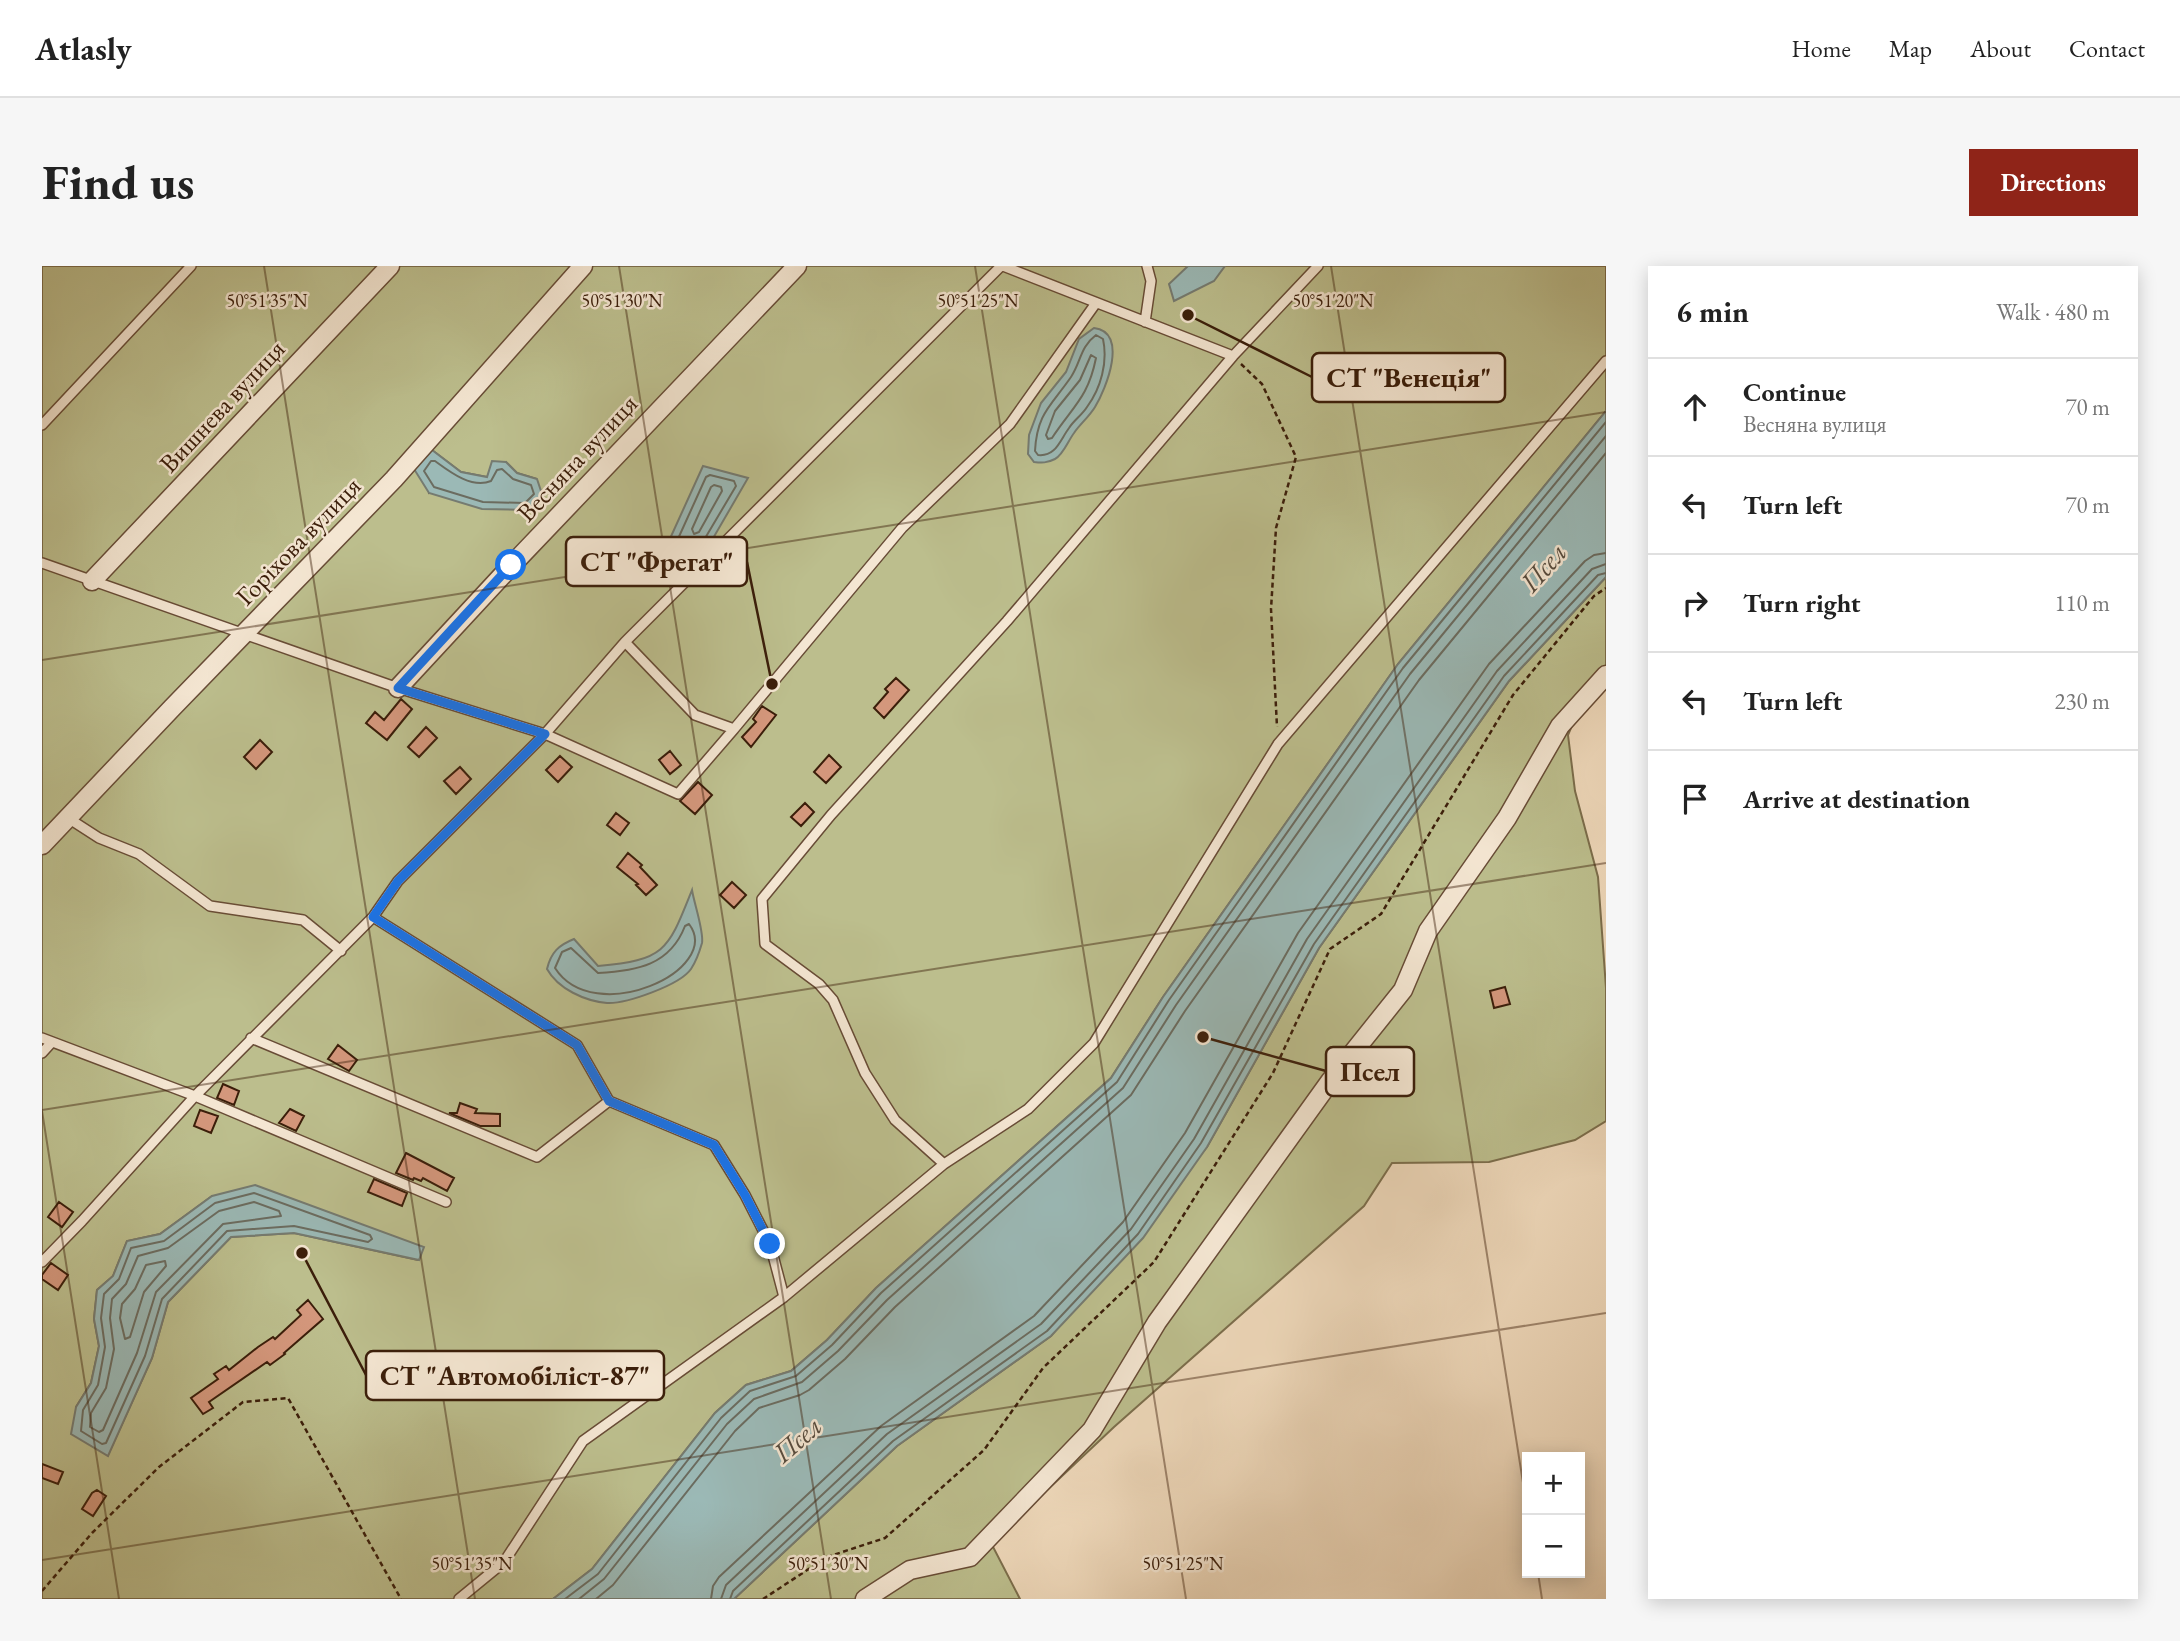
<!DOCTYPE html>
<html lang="en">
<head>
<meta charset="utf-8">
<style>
	body { margin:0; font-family:"EB Garamond",serif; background:#f6f6f6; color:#222 }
	.controls { position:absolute; right:21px; bottom:21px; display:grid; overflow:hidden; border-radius:0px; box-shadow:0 4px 18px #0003 }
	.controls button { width:63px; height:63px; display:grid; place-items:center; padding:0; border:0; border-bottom:2px solid #e0e0e0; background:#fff; color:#222; font:35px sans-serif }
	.stop { position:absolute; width:21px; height:21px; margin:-16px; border:5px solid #1a73e8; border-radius:50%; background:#fff }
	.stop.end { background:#1a73e8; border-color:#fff; box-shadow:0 2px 7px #0008 }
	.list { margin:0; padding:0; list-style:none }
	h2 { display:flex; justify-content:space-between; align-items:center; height:91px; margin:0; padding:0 28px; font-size:30px }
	h2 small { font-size:23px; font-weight:400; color:#767676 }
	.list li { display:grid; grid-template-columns:46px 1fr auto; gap:21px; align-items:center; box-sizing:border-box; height:98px; padding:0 28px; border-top:2px solid #e0e0e0 }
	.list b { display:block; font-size:26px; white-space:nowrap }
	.list p { margin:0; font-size:23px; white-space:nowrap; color:#767676 }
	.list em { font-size:23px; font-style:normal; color:#767676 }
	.icon { flex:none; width:38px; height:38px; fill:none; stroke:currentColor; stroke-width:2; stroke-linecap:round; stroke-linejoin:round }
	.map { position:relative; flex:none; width:1564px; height:1333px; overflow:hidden; border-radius:0px }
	header { display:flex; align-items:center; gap:42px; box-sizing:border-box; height:98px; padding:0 35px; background:#fff; border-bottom:2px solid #e0e0e0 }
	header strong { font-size:33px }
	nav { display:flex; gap:38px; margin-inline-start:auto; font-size:24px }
	.intro { display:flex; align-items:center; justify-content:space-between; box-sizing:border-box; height:168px; padding:0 42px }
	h1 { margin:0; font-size:49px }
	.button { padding:18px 32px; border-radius:0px; background:#8f2418; color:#fff; font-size:24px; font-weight:700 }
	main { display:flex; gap:42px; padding:0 42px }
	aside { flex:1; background:#fff; border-radius:0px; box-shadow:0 4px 18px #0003 }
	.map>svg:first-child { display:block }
</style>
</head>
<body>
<header>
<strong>Atlasly</strong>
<nav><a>Home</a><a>Map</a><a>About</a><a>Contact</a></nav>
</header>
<div class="intro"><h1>Find us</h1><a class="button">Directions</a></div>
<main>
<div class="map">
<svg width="1564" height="1333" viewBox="0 0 1564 1333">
	<rect width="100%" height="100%" fill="#eed8ba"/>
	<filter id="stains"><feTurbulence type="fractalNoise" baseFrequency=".00286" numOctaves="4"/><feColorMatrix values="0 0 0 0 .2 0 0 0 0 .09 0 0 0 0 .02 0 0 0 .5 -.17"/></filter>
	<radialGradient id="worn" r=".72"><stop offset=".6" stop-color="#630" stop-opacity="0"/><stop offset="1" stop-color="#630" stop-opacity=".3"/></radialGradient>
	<path fill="#bcbe8d" stroke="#7c6e4c" stroke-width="2" fill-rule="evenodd" d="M0,0h1564v145l-208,253 -235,333 -52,81 -235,210 -49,52 -36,31 -45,14 -31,28 -123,156 -39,30h-511zM390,184l29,22 26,5 19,-15 11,11 20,6 -108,14zM170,930l206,64 -124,-27 -63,4 -63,65 -16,56 -44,97 -32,-48 15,-24 8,-37 -5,-27 3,-29 16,-14 14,-35 33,-7z
		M1564,311v102l-25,25 -13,31 7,56 23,86 8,111v133l-31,19 -86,22 -97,1 -28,43 -250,221 -123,116 29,56h-286l163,-153 154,-110 156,-189 112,-199 190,-267z"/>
	<path fill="#9bb9b6" stroke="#757b71" stroke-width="2" d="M1146,0h37l-11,15 -40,20 -5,-17z
		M1052,62c35,4 12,61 1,79 -6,10 -15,17 -21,26 -6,8 -11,22 -19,26 -8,4 -13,4 -21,3l-6,-8 1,-19 12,-32 25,-31 13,-33z
		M1564,145v166l-97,104 -190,267 -112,199 -64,91 -92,98 -154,110 -163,153h-181l39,-30 123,-156 31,-28 45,-14 36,-31 49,-52 235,-210 52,-81 235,-333z
		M390,184l29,22 26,5 5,-16 14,1 11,11 20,6 6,18 -15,13 -46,-1 -53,-16 -15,-24z
		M661,200l45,12 -40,69 -34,8 -6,-12z
		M650,624c2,13 12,41 10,53 -2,7 -7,20 -11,26 -11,16 -65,35 -84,34 -22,-2 -49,-14 -60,-34 4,-17 12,-24 27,-30l24,27c68,-6 70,-16 94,-76z
		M213,919l169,62 -5,13 -125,-27 -63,4 -63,65 -16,56 -44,98 -37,-22 5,-27 15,-24 8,-37 -5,-27 3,-29 16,-14 14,-35 33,-7 52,-38z"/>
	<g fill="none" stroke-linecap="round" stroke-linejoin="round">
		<path stroke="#6b6c60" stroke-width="2" d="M1054,69l7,4c5,23 -2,49 -16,68 -5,8 -13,13 -18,21 -9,12 -13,29 -31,27l-3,-4c2,-38 16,-45 36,-74 10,-15 9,-30 25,-42z
			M1049,89l5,3c-8,40 -23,48 -44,80l-4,1 -2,-4 9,-24 25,-31z
			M389,195h4c15,11 37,28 56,20l6,-11 5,-1 11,10 18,6 3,9 -9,9 -42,-1 -49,-15 -10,-16z
			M668,209l24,6 2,5 -32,54 -26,6 -1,-5 29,-64z
			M672,219l7,2 1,4 -23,41 -5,2 -2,-5 19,-42z
			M647,658c35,46 -95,105 -134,44l7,-16 9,-4 27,25c39,-2 72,-8 87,-47z
			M212,927l116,42 2,4 -4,3 -74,-16 -67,5 -65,68 -17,57 -39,87 -4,1 -21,-13 2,-21 15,-25 7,-38 -4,-29 3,-24 15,-15 12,-31 33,-7 51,-38z
			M212,936l25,9 2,5 -58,8 -67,68 -19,61 -34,77 -4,2 -9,-5 1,-14 15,-25 8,-39 -4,-31 2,-19 14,-15 12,-28 30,-8 51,-37z
			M123,995l1,5 -22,26 -14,45 -5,2 -5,-21 2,-14 13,-15 11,-24z
			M523,1333l33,-25 123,-156 29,-27 46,-15 36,-31 49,-52 236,-211 52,-82 234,-332 203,-246
			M537,1333l25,-20 123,-155 27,-25 48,-17 36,-31 49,-51 236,-212 53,-83 234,-331 196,-238
			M554,1333l17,-14 122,-154 24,-23 41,-13 9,-5 36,-31 50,-52 236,-212 54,-84 234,-331 187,-227
			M669,1333l2,-13 6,-9 162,-151 153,-110 89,-94 62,-89 113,-200 191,-269 96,-103 9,-6 12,-2
			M679,1333l5,-14 161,-151 154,-110 90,-95 63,-90 113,-200 190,-268 95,-102 14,-5
			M688,1333l3,-8 160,-150 154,-110 91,-97 63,-91 113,-199 190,-268 94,-101 8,-2"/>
	</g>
	<path fill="#d4977c" stroke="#3b1e0a" stroke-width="2" d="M854,412l13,12 -25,28 -10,-10 14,-16 -3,-3z
		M359,433l11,10 -25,31 -21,-17 9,-11 9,8z
		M720,440l14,9 -25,32 -9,-10 14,-15 -3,-3z
		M384,461l11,11 -18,19 -11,-10z
		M218,474l12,12 -16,17 -12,-12z
		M628,485l11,14 -11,9 -11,-14z
		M787,489l12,12 -15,16 -12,-11z
		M518,490l12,11 -14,15 -12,-12z
		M418,501l11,12 -15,15 -12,-13z
		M656,516l14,13 -17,19 -15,-13z
		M763,537l9,9 -13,14 -10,-9z
		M574,547l13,10 -9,12 -13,-10z
		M586,587l14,12 -2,2 17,18 -11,10 -10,-10 2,-1 -21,-17z
		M690,616l14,13 -12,13 -14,-13z
		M1463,721l5,17 -16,4 -4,-17z
		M296,779l19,15 -8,11 -21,-12z
		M181,818l16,7 -5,14 -17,-7z
		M418,837l17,6 -2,4 25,1v12h-20l-31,-13h8z
		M248,843l14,7 -8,15 -17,-8z
		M158,844l18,6 -7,17 -17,-7z
		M364,887l48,25 -7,13 -24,-13 -2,3 -7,-3 -1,2 -17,-7z
		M332,913l33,14 -5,13 -34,-14z
		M17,936l14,10 -11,15 -14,-10z
		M9,997l17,12 -10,15 -16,-11v-4z
		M266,1034l15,19 -39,34 1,1 -15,11 -3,-3 -58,40 4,6 -10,6 -12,-16 27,-19 -4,-5 12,-8 3,4 29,-23 15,-10 2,2 26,-24 -4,-5z
		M0,1198l21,8 -5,12 -16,-6z
		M55,1224l9,6 -13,20 -11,-7 10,-16z"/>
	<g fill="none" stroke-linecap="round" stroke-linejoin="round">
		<g stroke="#684c36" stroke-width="12">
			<path id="lane" d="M1103,56l6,-41 -4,-15
				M1191,90l85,-90
				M0,159l149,-159
				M0,297l356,125 147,46 133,60 56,-65
				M583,376l70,73 39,14 168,-201 108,-104 86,-121
				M26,552l31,20 40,16 71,52 93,14 38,31
				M331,651l25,-36 147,-147 80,-92 376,-376
				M0,772l153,58 251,106
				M209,772l286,119 72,-56
				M0,787l10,-11
				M902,898l-49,-44 -30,-47 -32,-73 -14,-16 -54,-40 -3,-45 69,-84 176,-194 226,-265 -230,-90
				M0,996l40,-41 113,-125 178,-179 204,128 32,56 105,44 31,50 25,49 14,53
				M417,1333l45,-37 79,-121 201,-144 160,-133 84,-55 66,-66 184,-299 328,-383"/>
		</g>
		<g stroke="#684c36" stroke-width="21">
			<path id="street" d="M50,315l298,-315
				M356,422l113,-122 286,-300
				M0,579l130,-137 222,-229 189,-213
				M823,1333l45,-29 60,-13 122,-127 65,-108 174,-242 72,-90 25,-59 79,-113 53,-92 46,-51"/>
		</g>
		<path stroke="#3b1e0a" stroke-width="2.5" stroke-dasharray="5 3.5" stroke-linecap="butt" d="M1199,98l21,20 34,73 -20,71 -5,81 6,118
			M0,1325l50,-58 67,-66 84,-65 45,-4 113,201
			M721,1333l64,-42 58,-19 99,-88 59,-82 111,-106 119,-189 57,-124 51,-35 132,-219 81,-99 12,-8"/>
		<use href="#lane" stroke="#f4e6d2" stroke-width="9"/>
		<use href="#street" stroke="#f4e6d2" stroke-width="18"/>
	</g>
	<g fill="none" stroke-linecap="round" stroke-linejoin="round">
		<path stroke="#1a73e8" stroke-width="9" d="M469,299l-113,123 147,46 -147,147 -25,36 204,128 32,56 105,44 31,50 25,49"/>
	</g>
	<path fill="none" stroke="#3b1e0a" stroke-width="2" stroke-opacity="0.45" d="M222,0l211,1333M577,0l212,1333M933,0l211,1333M1289,0l196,1242M0,394l1564,-248M0,844l1564,-247M0,845l77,488M0,1294l1564,-247M1496,1307l4,26"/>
	<g text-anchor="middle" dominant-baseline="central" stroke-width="5" stroke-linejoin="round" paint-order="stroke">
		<g font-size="26" fill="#3b1e0a" stroke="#f4e6d2">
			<text transform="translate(180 140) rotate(-47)">Вишнева вулиця</text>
			<text transform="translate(535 192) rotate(-47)">Весняна вулиця</text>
			<text transform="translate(256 275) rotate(-46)">Горіхова вулиця</text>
		</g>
		<g font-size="28" font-style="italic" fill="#584c3e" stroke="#f4e6d2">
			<text transform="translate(1501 301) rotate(-49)">Псел</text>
			<text transform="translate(755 1173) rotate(-41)">Псел</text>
		</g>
	</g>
	<g font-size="18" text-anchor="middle" fill="#3b1e0a" stroke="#f4e6d2" stroke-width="5" stroke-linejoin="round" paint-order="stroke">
		<text x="225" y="41">50°51'35"N</text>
		<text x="580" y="41">50°51'30"N</text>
		<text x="936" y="41">50°51'25"N</text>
		<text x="1291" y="41">50°51'20"N</text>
		<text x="430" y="1304">50°51'35"N</text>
		<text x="786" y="1304">50°51'30"N</text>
		<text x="1141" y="1304">50°51'25"N</text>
	</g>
	<path fill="none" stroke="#3b1e0a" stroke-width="2.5" d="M1146 49L1270 111M730 418L705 296M1161 771L1284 805M260 987L324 1109"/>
	<g fill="#3b1e0a" stroke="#f4e6d2" stroke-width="2.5">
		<circle cx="1146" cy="49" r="7"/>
		<circle cx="730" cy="418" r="7"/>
		<circle cx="1161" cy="771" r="7"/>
		<circle cx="260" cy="987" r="7"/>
	</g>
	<g fill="#f4e6d2" stroke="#3b1e0a" stroke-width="2.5">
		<rect x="1270" y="87" width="193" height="49" rx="7"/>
		<rect x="524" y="271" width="181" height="49" rx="7"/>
		<rect x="1284" y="781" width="88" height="49" rx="7"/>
		<rect x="324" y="1085" width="298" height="49" rx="7"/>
	</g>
	<g font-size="28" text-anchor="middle" font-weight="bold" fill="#3b1e0a">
		<text x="1367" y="121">СТ "Венеція"</text>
		<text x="615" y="305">СТ "Фрегат"</text>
		<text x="1328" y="815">Псел</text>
		<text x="473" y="1119">СТ "Автомобiлiст-87"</text>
	</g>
	<rect width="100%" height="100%" filter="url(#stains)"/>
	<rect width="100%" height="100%" fill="url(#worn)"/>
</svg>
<div class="controls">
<button>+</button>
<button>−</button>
</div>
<div class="stop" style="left:469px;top:299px"></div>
<div class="stop end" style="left:728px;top:978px"></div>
</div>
<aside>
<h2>6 min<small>Walk · 480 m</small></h2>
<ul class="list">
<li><svg class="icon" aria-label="ahead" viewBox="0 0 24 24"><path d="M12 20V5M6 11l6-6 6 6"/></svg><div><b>Continue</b><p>Весняна вулиця</p></div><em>70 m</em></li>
<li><svg class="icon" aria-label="left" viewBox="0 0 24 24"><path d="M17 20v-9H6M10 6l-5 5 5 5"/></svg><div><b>Turn left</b></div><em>70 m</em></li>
<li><svg class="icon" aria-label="right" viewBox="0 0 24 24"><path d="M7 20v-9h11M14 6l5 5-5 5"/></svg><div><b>Turn right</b></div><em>110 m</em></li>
<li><svg class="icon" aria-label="left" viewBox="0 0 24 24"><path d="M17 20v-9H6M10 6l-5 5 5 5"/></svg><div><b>Turn left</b></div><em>230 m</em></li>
<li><svg class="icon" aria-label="arrive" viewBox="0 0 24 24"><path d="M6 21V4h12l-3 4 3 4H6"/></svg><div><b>Arrive at destination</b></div></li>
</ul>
</aside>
</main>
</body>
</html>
